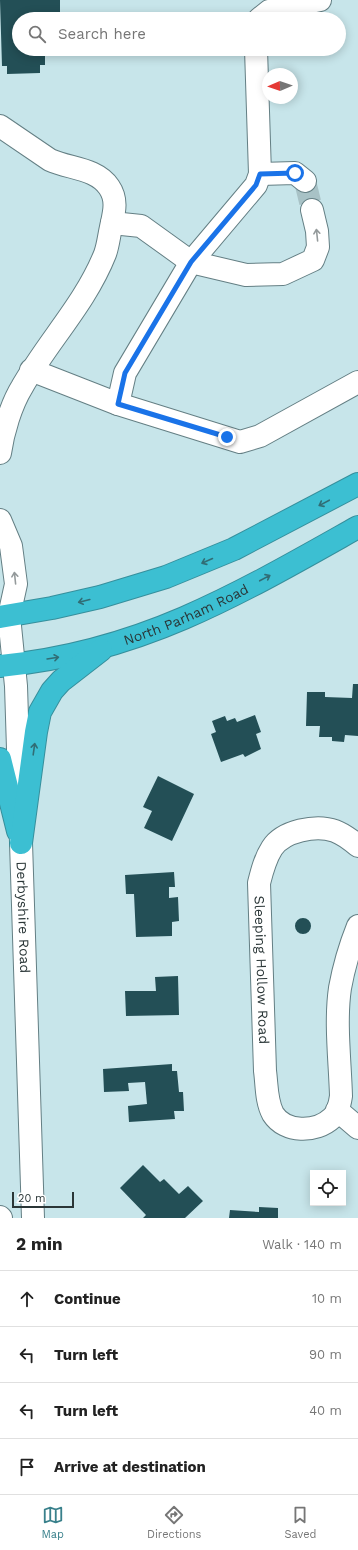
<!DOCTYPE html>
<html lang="en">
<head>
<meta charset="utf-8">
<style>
	body { margin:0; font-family:"Work Sans",sans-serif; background:#f6f6f6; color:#222 }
	.controls { position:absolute; right:12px; bottom:12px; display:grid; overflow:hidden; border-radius:0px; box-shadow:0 2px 10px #0003 }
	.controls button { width:36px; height:36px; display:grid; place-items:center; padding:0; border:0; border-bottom:1px solid #e0e0e0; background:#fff; color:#222; font:20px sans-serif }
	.compass { position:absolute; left:262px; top:68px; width:36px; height:36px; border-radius:50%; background:#fff; box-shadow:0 2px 10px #0003; rotate:268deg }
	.scale { position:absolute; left:12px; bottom:10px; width:62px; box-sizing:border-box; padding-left:4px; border:2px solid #2a3637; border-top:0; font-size:11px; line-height:14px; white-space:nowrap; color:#2a3637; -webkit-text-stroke:3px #fff; paint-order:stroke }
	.stop { position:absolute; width:12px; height:12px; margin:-9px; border:3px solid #1a73e8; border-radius:50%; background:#fff }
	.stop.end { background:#1a73e8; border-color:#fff; box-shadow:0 1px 4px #0008 }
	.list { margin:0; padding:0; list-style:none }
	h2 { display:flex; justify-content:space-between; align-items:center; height:52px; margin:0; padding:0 16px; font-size:17px }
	h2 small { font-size:13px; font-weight:400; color:#767676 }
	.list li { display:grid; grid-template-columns:26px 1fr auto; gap:12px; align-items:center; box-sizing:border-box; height:56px; padding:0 16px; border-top:1px solid #e0e0e0 }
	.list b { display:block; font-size:15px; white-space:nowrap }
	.list em { font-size:13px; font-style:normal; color:#767676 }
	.icon { flex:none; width:22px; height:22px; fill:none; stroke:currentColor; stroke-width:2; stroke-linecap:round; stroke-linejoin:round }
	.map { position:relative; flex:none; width:358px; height:1218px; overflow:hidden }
	.search { position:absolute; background:#fff; box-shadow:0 2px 10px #0003; left:12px; right:12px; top:12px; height:44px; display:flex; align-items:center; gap:10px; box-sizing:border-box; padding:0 14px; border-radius:22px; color:#767676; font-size:15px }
	.sheet { height:276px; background:#fff }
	nav { display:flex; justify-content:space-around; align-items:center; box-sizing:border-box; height:56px; border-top:1px solid #e0e0e0; background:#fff; font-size:11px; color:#767676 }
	nav a { display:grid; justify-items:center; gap:2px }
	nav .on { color:#39808b }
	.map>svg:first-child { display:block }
</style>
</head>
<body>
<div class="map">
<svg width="358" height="1218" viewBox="0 0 358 1218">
	<rect width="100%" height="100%" fill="#c7e5ea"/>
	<path fill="#234f56" d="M0,0h60v19h-41v30h43v1l-17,1v14h-5v8l-33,1v-8h-5z
		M353,684h5v52l-13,-1 -1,7 -12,-1v-4h-13l1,-11h-14l1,-34h18v5l27,1z
		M255,715l6,17 -5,2 5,15 -16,8 -2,-3 -22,8 -10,-28 5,-2 -4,-11 13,-5 2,5 8,-3 2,4z
		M158,776l36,18 -22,47 -28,-13 8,-17 -9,-4z
		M174,872l1,15h-6v11l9,-1 1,24 -7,1v14l-36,1 -2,-43h-8l-1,-19z
		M295 926a8 8 0 1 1 16 0a8 8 0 1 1-16 0Z
		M178,976l1,39 -53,1 -1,-25h31l-1,-14z
		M172,1064v7h5l2,21h4l1,19h-10l1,8 -46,3 -1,-16 19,-2 -2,-22 -17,1 1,8 -25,1 -1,-23z
		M143,1165l17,17 4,-3 15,15 9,-8 15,15 -18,17h-42l3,-3 -26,-27z
		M259,1207l19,1v10h-49l1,-8 29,2z"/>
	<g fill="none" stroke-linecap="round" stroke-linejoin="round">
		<path stroke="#a8c2c6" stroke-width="22" stroke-dasharray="22 11" stroke-linecap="butt" d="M305,181l7,29"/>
		<g stroke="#647f84" stroke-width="24">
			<g id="minor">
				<path d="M259,19l10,-8 51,-11"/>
				<path d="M0,126l50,34c20,9 46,8 59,27 9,13 5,26 2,40 -2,9 -3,19 -6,27 -20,50 -57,87 -83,133 -11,18 -19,45 -22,66"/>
				<path d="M260,174l35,-1 10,8"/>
				<path d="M112,223l29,3 50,36 55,13 37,-1 30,-14 5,-13 -1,-16 -5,-21"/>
				<path d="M31,370l87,34 122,38 20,-6 98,-54"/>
				<path d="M118,404l7,-31 66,-111 65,-77 4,-11 -4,-125"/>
				<path id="s1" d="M0,520l11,26 5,38 -7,32 7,70 17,532"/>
				<path id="s2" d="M358,846c-7,-6 -15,-12 -23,-15 -19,-7 -52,0 -63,17 -7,11 -10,23 -13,35l6,188c2,14 1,30 8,43 12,19 43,19 59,4 6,-5 8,-15 9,-22 -1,-35 -6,-74 -1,-108 4,-22 10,-42 18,-62"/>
				<path d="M337,1110l21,18"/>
				<path d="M0,1217l1,1"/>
			</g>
		</g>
		<g stroke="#368f9c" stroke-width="24">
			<g id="highway">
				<path d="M0,617l52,-9 48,-11 66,-20 68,-28 124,-65"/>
				<path id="s3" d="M0,666c63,-6 126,-23 184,-48 60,-26 117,-59 174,-91"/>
				<path d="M0,759l18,72"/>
				<path d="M21,843l15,-111 4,-20 12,-21 9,-10 40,-31"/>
			</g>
		</g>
		<use href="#minor" stroke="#fff" stroke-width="22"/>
		<use href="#highway" stroke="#3cbfd2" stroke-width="22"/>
	</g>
	<defs><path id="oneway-shaft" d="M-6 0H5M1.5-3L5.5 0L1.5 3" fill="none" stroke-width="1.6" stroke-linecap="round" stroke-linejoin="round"/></defs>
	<g stroke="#949a9b">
		<use href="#oneway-shaft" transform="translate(317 235) rotate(-96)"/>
		<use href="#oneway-shaft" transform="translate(15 578) rotate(-96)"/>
	</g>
	<g stroke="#316d75">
		<use href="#oneway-shaft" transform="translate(324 503) rotate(152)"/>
		<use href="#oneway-shaft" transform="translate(207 561) rotate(156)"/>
		<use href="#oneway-shaft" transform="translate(265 578) rotate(-28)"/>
		<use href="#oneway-shaft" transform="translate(84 601) rotate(166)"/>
		<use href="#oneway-shaft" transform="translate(53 658) rotate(-9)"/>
		<use href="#oneway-shaft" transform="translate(34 749) rotate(-82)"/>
	</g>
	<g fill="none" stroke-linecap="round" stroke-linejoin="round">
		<path stroke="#1a73e8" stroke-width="5" d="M227,437l-109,-33 7,-31 66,-111 65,-77 4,-11 35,-1"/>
	</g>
	<g text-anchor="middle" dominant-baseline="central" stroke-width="4" stroke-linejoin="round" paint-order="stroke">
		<g font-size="14" fill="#2a3637" stroke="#fff">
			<text stroke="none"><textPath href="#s3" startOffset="194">North Parham Road</textPath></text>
			<text stroke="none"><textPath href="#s1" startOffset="401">Derbyshire Road</textPath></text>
			<text stroke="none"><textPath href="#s2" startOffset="221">Sleeping Hollow Road</textPath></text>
		</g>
	</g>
</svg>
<div class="controls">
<button><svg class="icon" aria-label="locate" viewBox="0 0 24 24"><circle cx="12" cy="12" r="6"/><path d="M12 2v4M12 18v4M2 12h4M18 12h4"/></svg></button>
</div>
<svg class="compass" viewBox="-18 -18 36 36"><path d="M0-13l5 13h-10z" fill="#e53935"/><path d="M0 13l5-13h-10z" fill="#767676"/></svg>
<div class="scale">20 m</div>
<div class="stop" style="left:295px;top:173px"></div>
<div class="stop end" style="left:227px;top:437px"></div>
<div class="search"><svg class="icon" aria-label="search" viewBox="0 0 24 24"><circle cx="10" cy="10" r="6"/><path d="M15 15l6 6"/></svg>Search here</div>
</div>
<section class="sheet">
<h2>2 min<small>Walk · 140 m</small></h2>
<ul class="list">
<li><svg class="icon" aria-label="ahead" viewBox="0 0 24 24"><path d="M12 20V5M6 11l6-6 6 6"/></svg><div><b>Continue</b></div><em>10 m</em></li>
<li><svg class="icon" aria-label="left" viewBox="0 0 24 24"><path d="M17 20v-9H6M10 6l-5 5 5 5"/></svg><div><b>Turn left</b></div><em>90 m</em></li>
<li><svg class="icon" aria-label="left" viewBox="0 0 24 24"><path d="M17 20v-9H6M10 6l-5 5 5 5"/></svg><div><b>Turn left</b></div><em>40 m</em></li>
<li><svg class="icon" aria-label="arrive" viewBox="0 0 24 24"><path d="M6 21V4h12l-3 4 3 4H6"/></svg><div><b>Arrive at destination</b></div></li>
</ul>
</section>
<nav>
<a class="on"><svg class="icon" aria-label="map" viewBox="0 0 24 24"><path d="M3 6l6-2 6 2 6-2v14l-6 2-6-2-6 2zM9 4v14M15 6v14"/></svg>Map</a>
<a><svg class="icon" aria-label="directions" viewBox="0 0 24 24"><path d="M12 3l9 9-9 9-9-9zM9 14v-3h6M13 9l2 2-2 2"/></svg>Directions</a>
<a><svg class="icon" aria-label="saved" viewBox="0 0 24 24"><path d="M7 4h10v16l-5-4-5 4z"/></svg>Saved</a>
</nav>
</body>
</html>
